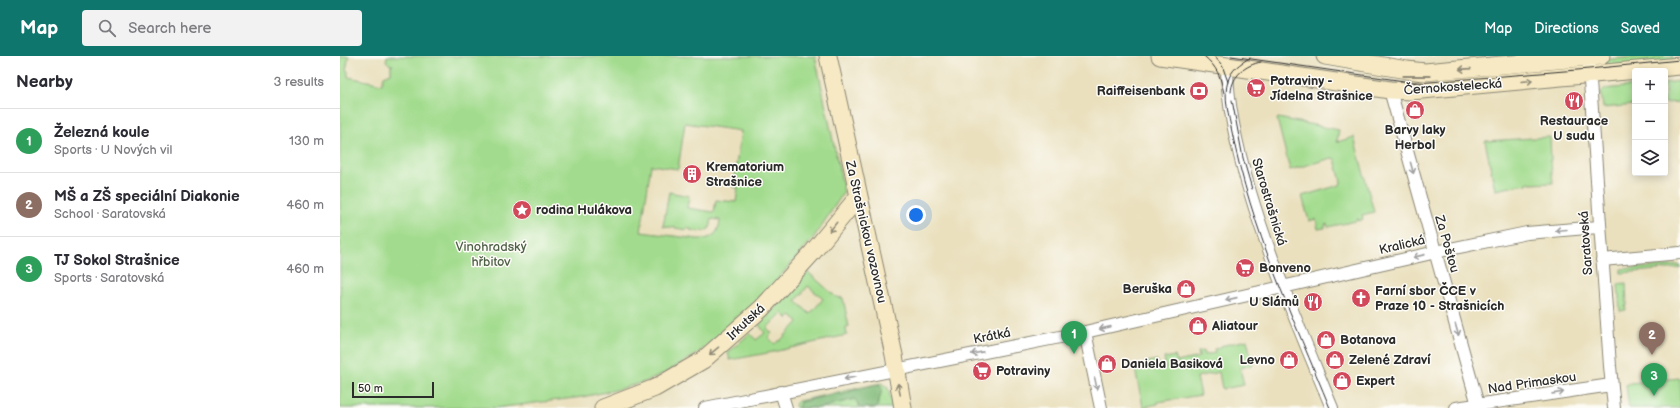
<!DOCTYPE html>
<html lang="en">
<head>
<meta charset="utf-8">
<style>
	body { margin:0; font-family:"Balsamiq Sans",sans-serif; background:#f2f2f3; color:#2b2b33 }
	.controls { position:absolute; right:12px; top:12px; display:grid; overflow:hidden; border-radius:4px; box-shadow:0 2px 10px #0003 }
	.controls button { width:36px; height:36px; display:grid; place-items:center; padding:0; border:0; border-bottom:1px solid #e1e1e2; background:#fff; color:#2b2b33; font:20px sans-serif }
	.scale { position:absolute; left:12px; bottom:10px; width:82px; box-sizing:border-box; padding-left:4px; border:2px solid #2b2b2b; border-top:0; font-size:11px; line-height:14px; white-space:nowrap; color:#2b2b2b; -webkit-text-stroke:3px #fdfcf7; paint-order:stroke }
	.you { position:absolute; left:576px; top:159px; width:14px; height:14px; margin:-10px; border:3px solid #fff; border-radius:50%; background:#1a73e8; box-shadow:0 0 0 6px #1a73e833 }
	.badge { display:grid; place-items:center; width:26px; height:26px; border-radius:50%; background:#0f766e; color:#fff; font-size:13px; font-weight:700 }
	.pin { position:absolute; translate:-50% -33px; filter:drop-shadow(0 1px 2px #0008) }
	.pin::after { content:''; position:absolute; top:21px; width:14px; height:12px; background:inherit; clip-path:polygon(0 0,100% 0,50% 100%) }
	.list { margin:0; padding:0; list-style:none }
	h2 { display:flex; justify-content:space-between; align-items:center; height:52px; margin:0; padding:0 16px; font-size:17px }
	h2 small { font-size:13px; font-weight:400; color:#7c7c81 }
	.list li { display:grid; grid-template-columns:26px 1fr auto; gap:12px; align-items:center; box-sizing:border-box; height:64px; padding:0 16px; border-top:1px solid #e1e1e2 }
	.list b { display:block; font-size:15px; white-space:nowrap }
	.list p { margin:0; font-size:13px; white-space:nowrap; color:#7c7c81 }
	.list em { font-size:13px; font-style:normal; color:#7c7c81 }
	.icon { flex:none; width:22px; height:22px; fill:none; stroke:currentColor; stroke-width:2; stroke-linecap:round; stroke-linejoin:round }
	.map { position:relative; flex:none; width:1340px; height:352px; overflow:hidden }
	header { display:flex; align-items:center; gap:24px; box-sizing:border-box; height:56px; padding:0 20px; background:#0f766e; color:#fff }
	header strong { font-size:19px }
	nav { display:flex; gap:22px; margin-inline-start:auto; font-size:14px }
	.search { width:280px; height:36px; background:#f2f2f3; display:flex; align-items:center; gap:10px; box-sizing:border-box; padding:0 14px; border-radius:4px; color:#7c7c81; font-size:15px }
	main { display:flex }
	aside { flex:1; background:#fff }
	.map>svg:first-child { display:block }
</style>
</head>
<body>
<header>
<strong>Map</strong>
<div class="search"><svg class="icon" aria-label="search" viewBox="0 0 24 24"><circle cx="10" cy="10" r="6"/><path d="M15 15l6 6"/></svg>Search here</div>
<nav><a>Map</a><a>Directions</a><a>Saved</a></nav>
</header>
<main>
<aside>
<h2>Nearby<small>3 results</small></h2>
<ul class="list">
<li><span class="badge" style="background:#2e9e5b">1</span><div><b>Železná koule</b><p>Sports · U Nových vil</p></div><em>130 m</em></li>
<li><span class="badge" style="background:#8d6e63">2</span><div><b>MŠ a ZŠ speciální Diakonie</b><p>School · Saratovská</p></div><em>460 m</em></li>
<li><span class="badge" style="background:#2e9e5b">3</span><div><b>TJ Sokol Strašnice</b><p>Sports · Saratovská</p></div><em>460 m</em></li>
</ul>
</aside>
<div class="map">
<svg width="1340" height="352" viewBox="0 0 1340 352">
	<rect width="100%" height="100%" fill="#fdfcf7"/>
	<filter id="ink" filterUnits="userSpaceOnUse"><feTurbulence type="fractalNoise" baseFrequency=".025" numOctaves="2"/><feDisplacementMap in="SourceGraphic" scale="8" xChannelSelector="R" yChannelSelector="G"/><feConvolveMatrix kernelMatrix="1 2 1 2 8 2 1 2 1" color-interpolation-filters="sRGB"/></filter>
	<filter id="wash" filterUnits="userSpaceOnUse"><feTurbulence type="fractalNoise" baseFrequency=".012" numOctaves="4" result="noise"/><feDisplacementMap in="SourceGraphic" scale="16" xChannelSelector="R" yChannelSelector="G"/><feGaussianBlur stdDeviation="0.9" result="paint"/><feColorMatrix in="noise" values="0 0 0 0 0 0 0 0 0 0 0 0 0 0 0 0 0 1.4 0 .05"/><feComposite in="paint" operator="in"/></filter>
	<g filter="url(#wash)">
		<rect width="100%" height="100%" fill="#eae0be"/>
		<path fill="#a2db8d" stroke="#66835c" fill-rule="evenodd" d="M0,0h9l-3,14 2,1v6l34,7 2,-8 7,-3v-7l2,-1h-3l-4,-4 1,-5h428l29,136 -32,48 -44,50 -23,23 -49,42 -31,18 -17,8 -32,9 -34,7 -86,11h-156zM345,67l56,8 -8,56 5,1 -2,14 -20,-2 -2,12 -27,-4 2,-12 -20,-4 -6,34 24,4v-2h3v2l10,2 1,-2h2v2l7,-4 2,-9 8,1c-1,13 -8,20 -22,19l-57,-7 10,-67 27,4z
			M1302,0h31v7l-68,7 -1,-10z
			M1340,25v21l-15,1v-20z
			M1295,30v19l-32,3 -2,-15 3,-4z
			M938,62l61,12 -2,12 17,-5 20,75 -12,3 1,4 -5,2 -1,-3 -1,3 -28,6 -1,-3 -2,1v3l-7,1 -2,-10 -7,2 -7,-25 38,-11 1,-3 -6,-23 -3,-1 -42,12 -13,-51z
			M1210,81l1,23h-1v3h1l2,20 -23,1v-2l-3,1v1l-32,6 -10,-49z
			M1340,209v3l-59,5v-4z
			M468,216l28,25 7,1 6,29 -3,1 1,7 -74,17 -43,8 -2,-7 22,-20 6,7 9,-7 -6,-8zM468,230l15,13 -13,15 -14,-13zM442,257l6,6 4,-4 6,7 -18,19h-2l-3,3 -7,-7 4,-4 -5,-5z
			M1286,227l1,23h-2l1,4 -6,1 -2,-27z
			M907,284l6,25 -13,3 4,17 -22,4 -3,-17 -22,5 4,18 -43,7v2l-15,3 -8,-38 13,-3v-4l9,-2 3,9 6,-1 -2,-10 11,-2 2,6 22,-5 -1,-5 5,-1 1,4 11,-2 -1,-4 6,-1v-2z
			M1340,322v30h-51l-3,-23 4,-2z
			M541,327l7,5 5,20h-97l-1,-4 3,-3z"/>
		<path fill="#81bb78" stroke="#567352" d="M537,329l3,1 2,3 -5,19h-17l-5,-9 -36,9h-21l2,-6 38,-9 4,2 9,-4z"/>
	</g>
	<g filter="url(#ink)">
		<g fill="none" stroke-linecap="round" stroke-linejoin="round">
			<g stroke="#8a8674" stroke-width="14">
				<path id="street" d="M887,10c0,42 11,86 23,126 22,74 53,145 82,216
					M1249,11l21,299 4,42
					M1050,34l88,315
					M1262,204l78,-7
					M745,276l16,76
					M441,336l5,16
					M365,352l380,-76 360,-82 82,-17 72,-6
					M1116,352l155,-23"/>
			</g>
			<g stroke="#8a8674" stroke-width="19">
				<path id="secondary" d="M488,0l66,299 9,53
					M820,0l230,34 21,1 269,-25
					M985,0l82,14 18,2 176,-16
					M263,352l52,-20 48,-28 59,-52 50,-55 46,-56"/>
			</g>
			<use href="#street" stroke="#fff" stroke-width="12"/>
			<use href="#secondary" stroke="#f6e9c3" stroke-width="17"/>
			<path stroke="#2b2b2b" stroke-width="1" d="M864,0c14,12 16,20 20,37
				M874,0l8,9 6,17
				M891,0l187,27 171,-14 91,-9
				M910,2c-10,5 -19,12 -22,23 -5,15 1,36 4,51 19,96 61,186 98,276
				M1063,20h28
				M891,36c1,-16 14,-27 30,-30
				M892,44l11,58 9,31"/>
		</g>
		<defs><path id="oneway-shaft" d="M-6 0H5M1.5-3L5.5 0L1.5 3" fill="none" stroke-width="1.6" stroke-linecap="round" stroke-linejoin="round"/></defs>
		<g stroke="#908a77">
			<use href="#oneway-shaft" transform="translate(1125 13) rotate(176)"/>
			<use href="#oneway-shaft" transform="translate(1187 25) rotate(-5)"/>
			<use href="#oneway-shaft" transform="translate(493 171) rotate(129)"/>
			<use href="#oneway-shaft" transform="translate(374 295) rotate(140)"/>
			<use href="#oneway-shaft" transform="translate(559 333) rotate(-102)"/>
		</g>
		<g stroke="#a0a0a0">
			<use href="#oneway-shaft" transform="translate(1072 112) rotate(75)"/>
			<use href="#oneway-shaft" transform="translate(1221 174) rotate(175)"/>
			<use href="#oneway-shaft" transform="translate(1079 200) rotate(167)"/>
			<use href="#oneway-shaft" transform="translate(891 243) rotate(167)"/>
			<use href="#oneway-shaft" transform="translate(765 272) rotate(167)"/>
			<use href="#oneway-shaft" transform="translate(1117 274) rotate(74)"/>
			<use href="#oneway-shaft" transform="translate(637 297) rotate(169)"/>
			<use href="#oneway-shaft" transform="translate(510 322) rotate(169)"/>
			<use href="#oneway-shaft" transform="translate(756 328) rotate(78)"/>
			<use href="#oneway-shaft" transform="translate(1218 337) rotate(-8)"/>
		</g>
	</g>
	<defs>
		<g id="supermarket-disc" transform="scale(1)"><circle r="9.5" fill="#d1495b" stroke="#fdfcf7"/><path d="M-6-5.5h2.5l.6 2H6L4.5 2H-2.5L-4.4-4H-6ZM-1.5 3.2a1.3 1.3 0 1 0 .1 0ZM3 3.2a1.3 1.3 0 1 0 .1 0Z" fill="#fff"/></g>
		<g id="bank-disc" transform="scale(1)"><circle r="9.5" fill="#d1495b" stroke="#fdfcf7"/><path d="M-6-4H6V4H-6ZM0-2.3a2.3 2.3 0 1 0 0 4.6a2.3 2.3 0 1 0 0-4.6Z" fill="#fff"/></g>
		<g id="restaurant-disc" transform="scale(1)"><circle r="9.5" fill="#d1495b" stroke="#fdfcf7"/><path d="M-5-6h1v4h1v-4h1v4h1v-4h1v5L-1.5 .5V6h-2V.5L-5-1ZM5-6V6H3V1.5H1.5Q1.5-4 5-6Z" fill="#fff"/></g>
		<g id="shop-disc" transform="scale(1)"><circle r="9.5" fill="#d1495b" stroke="#fdfcf7"/><path d="M-5-2.5h2.3a2.7 3.5 0 0 1 5.4 0H5L5.5 6h-11ZM-1.5-2.5h3a1.5 2.3 0 0 0-3 0Z" fill="#fff"/></g>
		<g id="building-disc" transform="scale(1)"><circle r="9.5" fill="#d1495b" stroke="#fdfcf7"/><path d="M-4-6H4V6H1V3H-1V6H-4ZM-2.5-4.3h1.7v1.8h-1.7ZM.8-4.3h1.7v1.8H.8ZM-2.5-1h1.7V.8h-1.7ZM.8-1h1.7V.8H.8Z" fill="#fff"/></g>
		<g id="sight-disc" transform="scale(1)"><circle r="9.5" fill="#d1495b" stroke="#fdfcf7"/><path d="M0-6L1.8-2.2L6-1.7L2.9 1.2L3.7 5.4L0 3.3L-3.7 5.4L-2.9 1.2L-6-1.7L-1.8-2.2Z" fill="#fff"/></g>
		<g id="church-disc" transform="scale(1)"><circle r="9.5" fill="#d1495b" stroke="#fdfcf7"/><path d="M-1.2-6h2.4v3.5h3.3v2.4h-3.3V6h-2.4V-.1h-3.3v-2.4h3.3Z" fill="#fff"/></g>
	</defs>
	<g fill-rule="evenodd">
		<use href="#supermarket-disc" x="916" y="32"/>
		<use href="#bank-disc" x="859" y="35"/>
		<use href="#restaurant-disc" x="1234" y="45"/>
		<use href="#shop-disc" x="1075" y="54"/>
		<use href="#building-disc" x="352" y="118"/>
		<use href="#sight-disc" x="182" y="154"/>
		<use href="#supermarket-disc" x="905" y="212"/>
		<use href="#shop-disc" x="846" y="233"/>
		<use href="#church-disc" x="1021" y="242"/>
		<use href="#restaurant-disc" x="973" y="246"/>
		<use href="#shop-disc" x="858" y="270"/>
		<use href="#shop-disc" x="986" y="284"/>
		<use href="#shop-disc" x="949" y="304"/>
		<use href="#shop-disc" x="995" y="304"/>
		<use href="#shop-disc" x="767" y="308"/>
		<use href="#supermarket-disc" x="642" y="315"/>
		<use href="#shop-disc" x="1002" y="325"/>
	</g>
	<g text-anchor="middle" dominant-baseline="central" stroke-width="3" stroke-linejoin="round" paint-order="stroke">
		<g font-size="13" font-weight="bold" fill="#2b2b2b" stroke="#fdfcf7" text-anchor="start">
			<text x="930" y="25">Potraviny -<tspan x="930" dy="15">Jídelna Strašnice</tspan></text>
			<text x="845" y="35" text-anchor="end">Raiffeisenbank</text>
			<text x="1234" y="65" text-anchor="middle">Restaurace<tspan x="1234" dy="15">U sudu</tspan></text>
			<text x="1075" y="74" text-anchor="middle">Barvy laky<tspan x="1075" dy="15">Herbol</tspan></text>
			<text x="366" y="111">Krematorium<tspan x="366" dy="15">Strašnice</tspan></text>
			<text x="196" y="154">rodina Hulákova</text>
			<text x="919" y="212">Bonveno</text>
			<text x="832" y="233" text-anchor="end">Beruška</text>
			<text x="1035" y="235">Farní sbor ČCE v<tspan x="1035" dy="15">Praze 10 - Strašnicích</tspan></text>
			<text x="959" y="246" text-anchor="end">U Slámů</text>
			<text x="872" y="270">Aliatour</text>
			<text x="1000" y="284">Botanova</text>
			<text x="935" y="304" text-anchor="end">Levno</text>
			<text x="1009" y="304">Zelené Zdraví</text>
			<text x="781" y="308">Daniela Basiková</text>
			<text x="656" y="315">Potraviny</text>
			<text x="1016" y="325">Expert</text>
		</g>
		<g font-size="13" fill="#2b2b2b" stroke="#fdfcf7">
			<text transform="translate(1113 31) rotate(-4)">Černokostelecká</text>
			<text transform="translate(929 146) rotate(73)">Starostrašnická</text>
			<text transform="translate(526 176) rotate(77)">Za Strašnickou vozovnou</text>
			<text transform="translate(1246 187) rotate(-94)">Saratovská</text>
			<text transform="translate(1107 188) rotate(74)">Za Poštou</text>
			<text transform="translate(1062 189) rotate(-13)">Kralická</text>
			<text transform="translate(406 266) rotate(-43)">Irkutská</text>
			<text transform="translate(652 280) rotate(-11)">Krátká</text>
			<text transform="translate(1192 327) rotate(-8)">Nad Primaskou</text>
		</g>
		<g font-size="13" fill="#4f6048" stroke="#fdfcf7">
			<text x="151" y="191">Vinohradský<tspan x="151" dy="15">hřbitov</tspan></text>
		</g>
	</g>
</svg>
<div class="controls">
<button>+</button>
<button>−</button>
<button><svg class="icon" aria-label="layers" viewBox="0 0 24 24"><path d="M12 4l9 5-9 5-9-5zM3 14l9 5 9-5"/></svg></button>
</div>
<div class="scale">50 m</div>
<div class="you"></div>
<div class="pin badge" style="left:734px;top:298px;background:#2e9e5b">1</div>
<div class="pin badge" style="left:1312px;top:299px;background:#8d6e63">2</div>
<div class="pin badge" style="left:1314px;top:340px;background:#2e9e5b">3</div>
</div>
</main>
</body>
</html>
